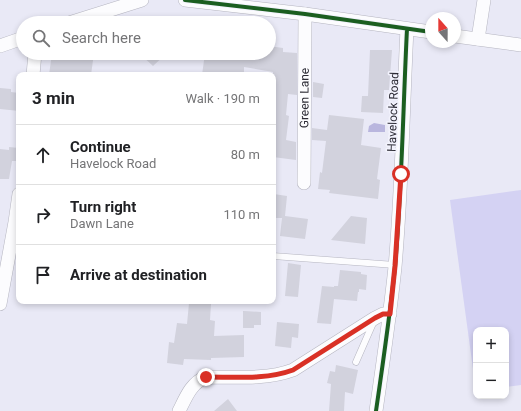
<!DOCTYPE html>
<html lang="en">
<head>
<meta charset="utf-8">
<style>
	body { margin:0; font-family:Roboto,sans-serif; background:#f6f6f6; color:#202124 }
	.controls { position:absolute; right:12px; bottom:12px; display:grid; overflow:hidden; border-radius:8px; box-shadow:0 2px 6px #0003 }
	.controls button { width:36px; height:36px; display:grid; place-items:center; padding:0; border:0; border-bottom:1px solid #e0e0e0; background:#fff; color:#202124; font:20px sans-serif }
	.compass { position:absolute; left:425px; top:12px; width:36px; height:36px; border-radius:50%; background:#fff; box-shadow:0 2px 6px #0003; rotate:339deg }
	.stop { position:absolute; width:12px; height:12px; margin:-9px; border:3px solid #d93025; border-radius:50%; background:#fff }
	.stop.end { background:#d93025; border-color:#fff; box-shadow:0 1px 4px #0008 }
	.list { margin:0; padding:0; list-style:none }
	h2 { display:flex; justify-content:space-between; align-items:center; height:52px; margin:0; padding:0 16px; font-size:17px }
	h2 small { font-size:13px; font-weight:400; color:#757577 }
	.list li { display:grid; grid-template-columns:26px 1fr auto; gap:12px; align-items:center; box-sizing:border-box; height:60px; padding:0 16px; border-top:1px solid #e0e0e0 }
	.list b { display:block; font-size:15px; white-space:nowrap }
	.list p { margin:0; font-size:13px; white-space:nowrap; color:#757577 }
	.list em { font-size:13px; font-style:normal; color:#757577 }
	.icon { flex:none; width:22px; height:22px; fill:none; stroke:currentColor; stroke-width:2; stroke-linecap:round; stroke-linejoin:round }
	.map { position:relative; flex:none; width:521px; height:411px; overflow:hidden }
	.search { position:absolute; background:#fff; box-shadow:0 2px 6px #0003; left:16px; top:16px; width:260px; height:44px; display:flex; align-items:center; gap:10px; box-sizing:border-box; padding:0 14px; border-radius:22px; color:#757577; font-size:15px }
	.panel { position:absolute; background:#fff; box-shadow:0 2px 6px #0003; left:16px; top:72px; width:260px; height:232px; border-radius:8px }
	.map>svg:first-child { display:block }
</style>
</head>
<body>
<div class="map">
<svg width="521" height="411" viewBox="0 0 521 411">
	<rect width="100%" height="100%" fill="#e9e9f6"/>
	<path fill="#d4d2f3" d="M521,190v195l-15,2v-57h-30v61l-26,-191z"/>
	<path fill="#b9b6de" d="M374,123l11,2v7h-17l1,-6z"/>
	<path fill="#d2d2dd" d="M269,46l14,2v4l14,1v42l-9,-1 -2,21 3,1 -3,24 10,2v18l-23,-3 1,-8h-1v-77l-29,-5v8h-42l3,-22h64z
		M370,50h22l-3,40h-5l-1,23 -22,-1 1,-16h6z
		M52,53h42l-3,22h-42z
		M139,53h28l-14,13z
		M313,82l11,2 -2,14 -9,-1z
		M0,88l11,1v3l8,1v18l-19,-2z
		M329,115l35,4 -3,26 20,3 -4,31 3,1 -2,19 -49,-6 1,-3 -12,-1 2,-17 2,1 4,-32 -14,-1v-12l15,2z
		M9,147l10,1 -2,13h-5l-3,18h-9v-30l9,1z
		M274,194l13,2 -2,20 23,3 -3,20 -25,-3 2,-18h-9z
		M351,216l16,2 -2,26 -34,-4z
		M288,263l13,2 -3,32 -13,-1z
		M340,270l21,2v2l6,1 -1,15 -7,-1v3h-1l-1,9 -23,-2 -3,25 -14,-1 5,-37 12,1v-1h4z
		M189,303l22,1 -1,16 5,1 -1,15 30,-1v22l-33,1v2l-27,-1 -1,6 -16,-2 2,-21 5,1 3,-20 10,1z
		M243,311l18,1v13h-7v3h-11z
		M277,322l22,2 -1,14 -6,-1 -1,11 -16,-2z
		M336,365l22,5 -5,24 -8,-2 -1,19h-15l2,-27 -4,-1 3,-12 5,1z
		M228,399l9,12h-23z"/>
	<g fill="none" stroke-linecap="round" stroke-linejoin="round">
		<g stroke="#b5b5c0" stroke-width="7">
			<path id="lane" d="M273,256l122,9
				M356,362l18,-41"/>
		</g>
		<g stroke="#b5b5c0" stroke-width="14">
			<g id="street">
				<path d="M185,0l120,14 126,18"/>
				<path d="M69,23l73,-23"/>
				<path d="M455,36l66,9"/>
				<path d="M478,39l6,-39"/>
				<path d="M0,46l23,-8"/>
				<path d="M33,75l2,-22"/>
				<path id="s1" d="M304,183l1,-169"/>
				<path d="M0,304l15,-82 4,-28"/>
				<path d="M179,411c7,-14 12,-28 27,-34 28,0 60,3 87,-7l82,-52 8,-4h7"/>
				<path d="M376,411c7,-48 14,-96 19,-144 7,-79 8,-159 12,-238"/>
			</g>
		</g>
		<use href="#lane" stroke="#fcfcfe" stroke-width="6"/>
		<use href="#street" stroke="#fcfcfe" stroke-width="13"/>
		<g stroke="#f2f2fc" stroke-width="6">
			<path id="cycleway" d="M185,0l120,14 126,18
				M376,411c7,-48 14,-96 19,-144 7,-79 8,-159 12,-238"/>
		</g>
		<use href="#cycleway" stroke="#1b5e20" stroke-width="4"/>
	</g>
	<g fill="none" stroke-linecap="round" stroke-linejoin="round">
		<path stroke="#d93025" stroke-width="5" d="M206,377c29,0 60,3 87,-7l82,-52 8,-4h7l5,-48 6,-92"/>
	</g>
	<g text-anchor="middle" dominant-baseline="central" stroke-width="3.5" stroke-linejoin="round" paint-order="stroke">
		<g font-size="12" fill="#2c2b35" stroke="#f2f2fc">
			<text stroke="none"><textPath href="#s1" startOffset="85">Green Lane</textPath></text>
			<text transform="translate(393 112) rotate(-88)">Havelock Road</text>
		</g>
	</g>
</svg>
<div class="controls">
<button>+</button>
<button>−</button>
</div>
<svg class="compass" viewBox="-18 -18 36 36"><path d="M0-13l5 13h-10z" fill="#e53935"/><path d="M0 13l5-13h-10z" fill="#757577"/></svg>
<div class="stop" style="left:401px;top:174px"></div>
<div class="stop end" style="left:206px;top:377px"></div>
<div class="search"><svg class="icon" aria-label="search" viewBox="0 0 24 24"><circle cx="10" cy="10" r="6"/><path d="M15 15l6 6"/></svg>Search here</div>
<section class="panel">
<h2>3 min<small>Walk · 190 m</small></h2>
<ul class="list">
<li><svg class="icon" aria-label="ahead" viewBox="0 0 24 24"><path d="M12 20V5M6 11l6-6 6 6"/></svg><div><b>Continue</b><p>Havelock Road</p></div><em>80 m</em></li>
<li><svg class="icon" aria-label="right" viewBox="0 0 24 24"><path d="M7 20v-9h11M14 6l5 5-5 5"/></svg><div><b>Turn right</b><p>Dawn Lane</p></div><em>110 m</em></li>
<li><svg class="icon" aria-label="arrive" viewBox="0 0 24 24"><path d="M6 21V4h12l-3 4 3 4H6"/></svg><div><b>Arrive at destination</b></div></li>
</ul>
</section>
</div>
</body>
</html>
